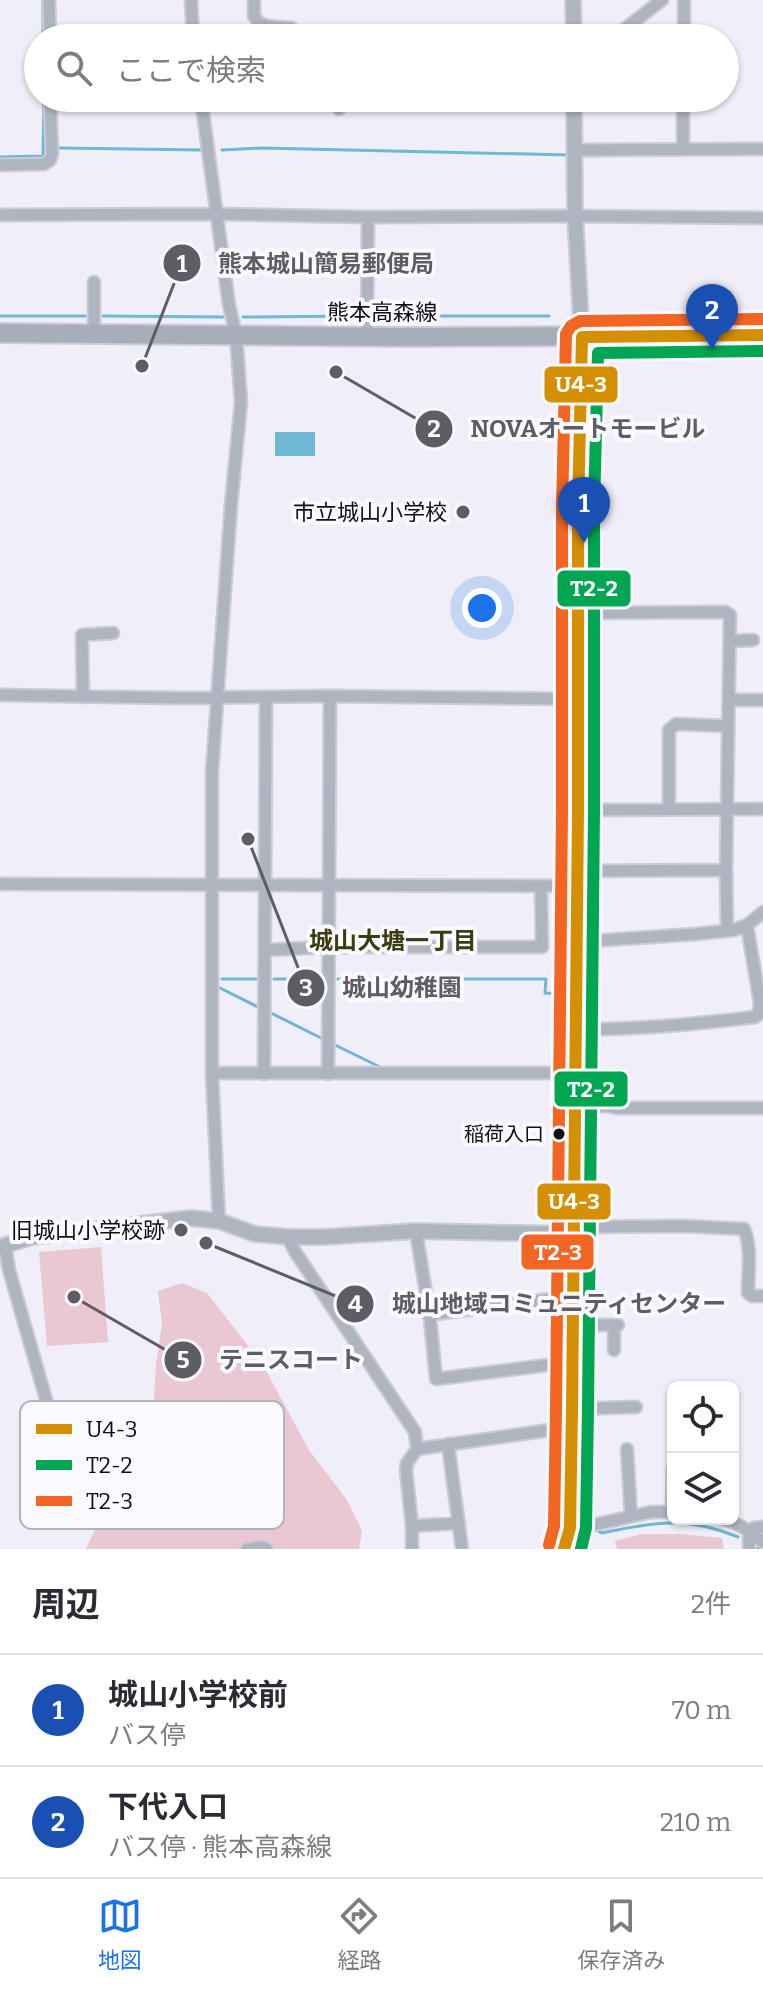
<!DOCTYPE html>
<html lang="ja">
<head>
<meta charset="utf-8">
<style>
	body { margin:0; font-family:Bitter,"Noto Sans JP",serif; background:#f7f7f7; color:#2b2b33 }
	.controls { position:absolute; right:24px; bottom:24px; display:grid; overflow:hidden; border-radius:12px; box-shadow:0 2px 6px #0004 }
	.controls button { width:72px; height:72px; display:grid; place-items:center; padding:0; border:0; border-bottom:2px solid #e1e1e2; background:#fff; color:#2b2b33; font:40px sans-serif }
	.you { position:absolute; left:482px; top:608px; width:28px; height:28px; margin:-20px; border:6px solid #fff; border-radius:50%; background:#1a73e8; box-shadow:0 0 0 12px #1a73e833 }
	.badge { display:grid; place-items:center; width:52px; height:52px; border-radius:50%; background:#1a73e8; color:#fff; font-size:26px; font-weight:700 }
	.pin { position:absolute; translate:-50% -66px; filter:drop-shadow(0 2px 4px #0008) }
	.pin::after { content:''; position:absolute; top:42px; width:28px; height:24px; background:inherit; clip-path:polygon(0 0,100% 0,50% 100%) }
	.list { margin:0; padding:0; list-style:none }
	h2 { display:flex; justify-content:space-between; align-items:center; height:104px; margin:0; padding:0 32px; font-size:34px }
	h2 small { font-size:26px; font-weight:400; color:#7c7c81 }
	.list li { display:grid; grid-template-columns:52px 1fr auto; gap:24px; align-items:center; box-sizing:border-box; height:112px; padding:0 32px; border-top:2px solid #e1e1e2 }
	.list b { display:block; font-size:30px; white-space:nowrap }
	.list p { margin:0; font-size:26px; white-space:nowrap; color:#7c7c81 }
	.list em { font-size:26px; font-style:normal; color:#7c7c81 }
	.icon { flex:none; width:44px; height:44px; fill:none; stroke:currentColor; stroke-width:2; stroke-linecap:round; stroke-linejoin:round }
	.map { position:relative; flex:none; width:763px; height:1549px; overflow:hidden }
	.search { position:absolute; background:#fff; box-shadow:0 2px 6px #0004; left:24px; right:24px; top:24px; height:88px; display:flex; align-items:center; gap:20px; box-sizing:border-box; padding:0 28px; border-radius:44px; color:#7c7c81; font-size:30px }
	.sheet { height:328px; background:#fff }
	nav { display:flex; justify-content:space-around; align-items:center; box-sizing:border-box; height:112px; border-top:2px solid #e1e1e2; background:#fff; font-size:22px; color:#7c7c81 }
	nav a { display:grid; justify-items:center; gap:4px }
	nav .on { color:#1a73e8 }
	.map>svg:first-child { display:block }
</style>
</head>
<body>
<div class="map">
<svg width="763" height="1549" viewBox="0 0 763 1549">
	<rect width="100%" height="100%" fill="#f0eef8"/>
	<path fill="#e9c7d3" d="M101,1247l7,95 -61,4 -8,-94z
		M182,1283l25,10 56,72 46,85 38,50 15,31 -3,18h-273l28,-60 38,-59 4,-65 6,-41 -4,-33z
		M641,1534h40l41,4 2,11h-107l-2,-8z"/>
	<path fill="#6cb8d5" d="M275,432h40v24h-40z"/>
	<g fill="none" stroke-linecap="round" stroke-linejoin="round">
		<path stroke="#6cb8d5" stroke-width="3" d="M43,0v38
			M60,148l142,2
			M222,150l40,-2 307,7
			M589,156l28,-1
			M0,157l43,-1 1,-58
			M0,316h85
			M103,316l120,1
			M376,316h173
			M601,316l162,1
			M243,317l115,-1
			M222,979h34
			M274,979h46
			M338,979h208l-1,14 19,1 3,42 -4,6v24
			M216,986l44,22
			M267,1011l58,29
			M331,1043l51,25
			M561,1163l2,-79
			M561,1221v-46
			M560,1293v-52
			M560,1352v-52
			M560,1499v-127
			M598,1531l4,2c51,-11 86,-17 136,4
			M758,1548l1,1"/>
		<g stroke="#cdcbd3" stroke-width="15">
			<path id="minor" d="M49,0l1,38
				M191,0l2,38
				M254,0v16l5,7 8,3 24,2 17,10
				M684,0v38
				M613,38l49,-38
				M201,98l28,207 7,30 5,67 -10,103 -19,267v301l7,148
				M338,98l1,11
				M683,149v-51
				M574,150l189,-1
				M0,165l44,-1 6,-4 2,-6 -2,-56
				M0,215l218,-1 150,3 207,-1 188,2
				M94,282v52
				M367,337l1,-120
				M578,613l147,-1 5,3 -4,255 1,61
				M730,641l23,-1
				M0,695l177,3 153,-2 248,3
				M83,697l-1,-62 31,-2
				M729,700h34
				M669,809v-79l7,-6 52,2
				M578,810l185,-1
				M578,871l148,-1
				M0,884l578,2
				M576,942l120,-8 38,-4 13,-5 16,-13
				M265,950l64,-3h213l-1,-61
				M576,1029c60,1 119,-5 179,-12l3,-2 2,-12 -13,-78
				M212,1073h363
				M264,1074l2,-377
				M328,1074l2,-378
				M575,1106h32l11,2h145
				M573,1230l8,-3 104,-1 59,3c8,18 4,44 4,64l4,3h11
				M416,1231l14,87 6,61 136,-17
				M290,1237l1,7 5,9 119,179 2,17 -10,14 -1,7 6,56v23
				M5,1246l4,24 52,182
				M428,1315l144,-19
				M572,1325h46
				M614,1350v-25
				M232,1406l-3,12 6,18 29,58
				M572,1409l64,-2
				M448,1444l14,105
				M417,1449l140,-20
				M627,1449l4,67
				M672,1512l1,-44
				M725,1519c15,5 26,13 38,23
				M412,1526l47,-3
				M570,1528h10l71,-16h22
				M247,1549l15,-2 5,2
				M749,1549v-12l5,-9 9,-1"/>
		</g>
		<g stroke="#cdcbd3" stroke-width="18">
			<path id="tertiary" d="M573,0l1,38
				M0,1247l32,-10 158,-19 29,3 36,13 35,3h34l92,-6 149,3 8,-4
				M564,1549l6,-21 2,-119 6,-599v-301l4,-172 -7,-121 -1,-118"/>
		</g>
		<g stroke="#cdcbd3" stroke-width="22">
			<path id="primary" d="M0,333l400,4 363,-2"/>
		</g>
		<use href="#minor" stroke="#afb5c0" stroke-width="11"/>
		<use href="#tertiary" stroke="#afb5c0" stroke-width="14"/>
		<use href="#primary" stroke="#a8adbb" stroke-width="18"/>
		<g stroke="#faf9fe" stroke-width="18">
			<path id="bus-1" d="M564,1549l6,-21 2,-119 6,-599v-301l4,-172 181,-2"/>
		</g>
		<g stroke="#faf9fe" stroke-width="18">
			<path id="bus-2" d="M581,1549l5,-21 2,-119 6,-599v-301l4,-156 165,-2"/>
		</g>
		<g stroke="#faf9fe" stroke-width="18">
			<path id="bus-3" d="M549,1545l5,-19 2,-117 6,-599v-301l4,-175 5,-8 9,-5 183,-2"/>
		</g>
		<use href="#bus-1" stroke="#d48f03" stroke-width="12"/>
		<use href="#bus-2" stroke="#00a651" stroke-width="12"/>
		<use href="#bus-3" stroke="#f26522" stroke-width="12"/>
	</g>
	<g fill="#5e5c64" stroke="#faf9fe" stroke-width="3">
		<circle cx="463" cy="512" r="8"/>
		<circle cx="181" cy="1230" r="8"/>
	</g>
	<circle fill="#0f0e15" stroke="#faf9fe" stroke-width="3" cx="559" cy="1134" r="7"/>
	<g text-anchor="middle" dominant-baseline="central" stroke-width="8" stroke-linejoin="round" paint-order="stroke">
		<g font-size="20" fill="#0f0e15" stroke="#faf9fe" text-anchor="end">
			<text x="544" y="1134">稲荷入口</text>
		</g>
		<g font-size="22" fill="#0f0e15" stroke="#faf9fe">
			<text x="382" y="312">熊本高森線</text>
		</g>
		<g font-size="22" fill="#0f0e15" stroke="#faf9fe" text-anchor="end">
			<text x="447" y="512">市立城山小学校</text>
			<text x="165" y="1230">旧城山小学校跡</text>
		</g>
		<g font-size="24" font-weight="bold" fill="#3c3c13" stroke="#faf9fe">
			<text x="393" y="941">城山大塘一丁目</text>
		</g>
	</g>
	<rect x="20" y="1401" width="264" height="128" rx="12" fill="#faf9fe" stroke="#b4b2b8" stroke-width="2"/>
	<rect x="36" y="1424" width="36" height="10" fill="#d48f03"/>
	<rect x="36" y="1460" width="36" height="10" fill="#00a651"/>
	<rect x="36" y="1496" width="36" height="10" fill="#f26522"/>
	<g font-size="22" fill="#0f0e15">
		<text x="86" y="1437">U4-3</text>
		<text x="86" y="1473">T2-2</text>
		<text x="86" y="1509">T2-3</text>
	</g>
	<path fill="none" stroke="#5e5c64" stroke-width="3" d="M142 366L182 263M336 372L434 429M248 839L306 988M206 1243L355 1304M74 1297L183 1360"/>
	<g fill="#5e5c64" stroke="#faf9fe" stroke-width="3">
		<circle cx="142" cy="366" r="8"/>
		<circle cx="336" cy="372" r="8"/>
		<circle cx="248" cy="839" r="8"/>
		<circle cx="206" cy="1243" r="8"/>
		<circle cx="74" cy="1297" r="8"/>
		<circle cx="182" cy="263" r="20"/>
		<circle cx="434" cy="429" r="20"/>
		<circle cx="306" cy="988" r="20"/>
		<circle cx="355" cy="1304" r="20"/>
		<circle cx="183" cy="1360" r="20"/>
	</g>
	<g font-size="24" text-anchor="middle" font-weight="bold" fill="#fff">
		<text x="182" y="272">1</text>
		<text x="434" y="437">2</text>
		<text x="306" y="996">3</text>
		<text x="355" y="1312">4</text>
		<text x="183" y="1368">5</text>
	</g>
	<g font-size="24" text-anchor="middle" font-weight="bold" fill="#5e5c64" stroke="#faf9fe" stroke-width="8" stroke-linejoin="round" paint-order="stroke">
		<text x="326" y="272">熊本城山簡易郵便局</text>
		<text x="588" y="437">NOVAオートモービル</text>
		<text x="402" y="996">城山幼稚園</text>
		<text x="559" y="1312">城山地域コミュニティセンター</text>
		<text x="291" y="1368">テニスコート</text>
	</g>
	<g stroke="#faf9fe" stroke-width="3">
		<rect x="543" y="365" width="76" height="39" rx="8" fill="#d48f03"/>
		<rect x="556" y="569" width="76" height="39" rx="8" fill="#00a651"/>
		<rect x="553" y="1070" width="76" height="38" rx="8" fill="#00a651"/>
		<rect x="536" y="1182" width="76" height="39" rx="8" fill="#d48f03"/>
		<rect x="520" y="1233" width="75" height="38" rx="8" fill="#f26522"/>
	</g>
	<g font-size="22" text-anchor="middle" font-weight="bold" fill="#fff">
		<text x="581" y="392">U4-3</text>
		<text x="594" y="596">T2-2</text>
		<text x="591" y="1097">T2-2</text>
		<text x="574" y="1209">U4-3</text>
		<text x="558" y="1260">T2-3</text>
	</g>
</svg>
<div class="controls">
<button><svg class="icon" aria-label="locate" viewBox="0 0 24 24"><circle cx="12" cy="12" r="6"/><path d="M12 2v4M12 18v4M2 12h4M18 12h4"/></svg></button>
<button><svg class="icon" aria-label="layers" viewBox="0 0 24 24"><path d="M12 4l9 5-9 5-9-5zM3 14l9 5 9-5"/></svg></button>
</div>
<div class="you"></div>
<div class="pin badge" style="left:584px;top:543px;background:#1a4fb4">1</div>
<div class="pin badge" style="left:712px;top:350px;background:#1a4fb4">2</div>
<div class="search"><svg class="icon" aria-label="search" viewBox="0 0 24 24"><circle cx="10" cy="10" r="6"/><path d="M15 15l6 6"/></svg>ここで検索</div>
</div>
<section class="sheet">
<h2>周辺<small>2件</small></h2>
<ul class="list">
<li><span class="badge" style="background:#1a4fb4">1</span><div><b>城山小学校前</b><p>バス停</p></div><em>70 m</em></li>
<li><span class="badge" style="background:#1a4fb4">2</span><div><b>下代入口</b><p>バス停 · 熊本高森線</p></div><em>210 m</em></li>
</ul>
</section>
<nav>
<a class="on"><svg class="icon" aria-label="map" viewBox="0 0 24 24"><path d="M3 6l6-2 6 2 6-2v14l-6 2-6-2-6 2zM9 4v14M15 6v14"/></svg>地図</a>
<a><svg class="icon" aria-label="directions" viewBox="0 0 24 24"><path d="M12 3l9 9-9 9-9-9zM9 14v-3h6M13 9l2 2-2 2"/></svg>経路</a>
<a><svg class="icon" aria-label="saved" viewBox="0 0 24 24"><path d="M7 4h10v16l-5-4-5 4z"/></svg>保存済み</a>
</nav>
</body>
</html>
